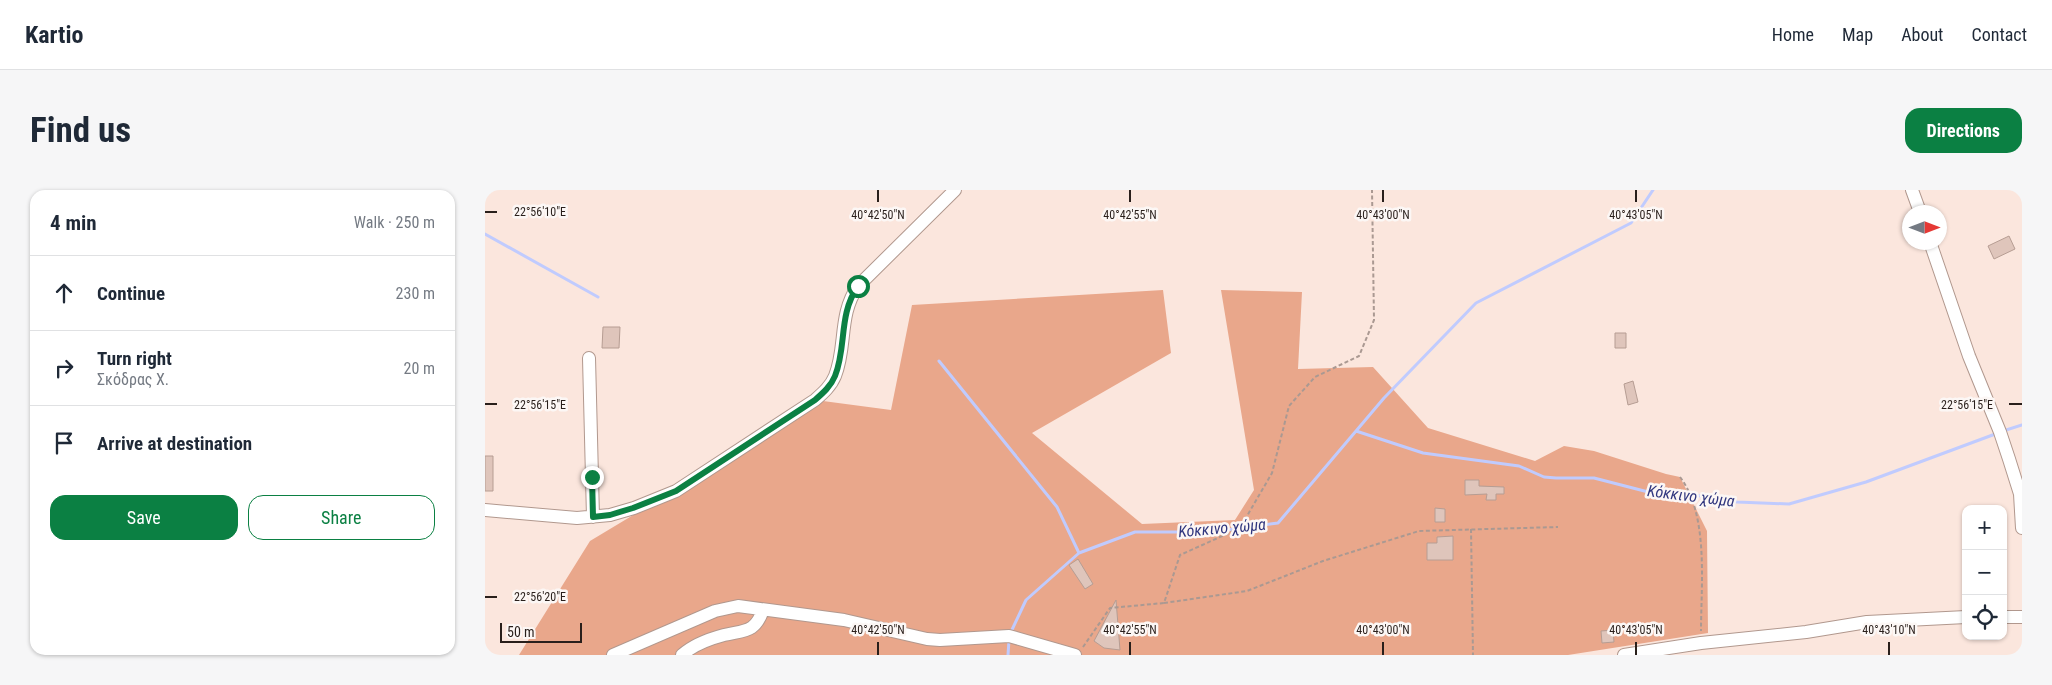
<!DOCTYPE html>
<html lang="en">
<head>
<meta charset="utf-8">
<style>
	body { margin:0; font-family:"Roboto Condensed",sans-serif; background:#f6f6f7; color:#1f2937 }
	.controls { position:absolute; right:15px; bottom:15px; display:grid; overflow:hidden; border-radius:10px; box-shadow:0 1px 4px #0004 }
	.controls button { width:45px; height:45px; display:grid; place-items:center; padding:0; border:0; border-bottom:1px solid #e0e1e3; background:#fff; color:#1f2937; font:25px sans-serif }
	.compass { position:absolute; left:1417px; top:15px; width:45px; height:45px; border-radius:50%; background:#fff; box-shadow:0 1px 4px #0004; rotate:90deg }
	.scale { position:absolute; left:15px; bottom:12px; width:82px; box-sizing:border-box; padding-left:5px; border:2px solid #291f1b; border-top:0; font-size:14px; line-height:18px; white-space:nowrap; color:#291f1b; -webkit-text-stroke:4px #fcf7f5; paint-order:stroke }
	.stop { position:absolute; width:15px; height:15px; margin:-11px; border:4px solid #0b8043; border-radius:50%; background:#fff }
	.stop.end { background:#0b8043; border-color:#fff; box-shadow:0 1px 5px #0008 }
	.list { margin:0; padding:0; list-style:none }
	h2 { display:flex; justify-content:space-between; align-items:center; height:65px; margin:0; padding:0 20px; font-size:21px }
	h2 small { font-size:16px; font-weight:400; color:#747a83 }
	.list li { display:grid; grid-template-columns:32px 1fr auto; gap:15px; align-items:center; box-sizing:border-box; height:75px; padding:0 20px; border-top:1px solid #e0e1e3 }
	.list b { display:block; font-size:19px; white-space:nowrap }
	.list p { margin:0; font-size:16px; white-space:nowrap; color:#747a83 }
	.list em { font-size:16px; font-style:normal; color:#747a83 }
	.actions { display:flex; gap:10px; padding:15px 20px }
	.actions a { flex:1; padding:11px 0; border:1px solid #0b8043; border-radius:15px; text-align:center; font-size:18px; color:#0b8043 }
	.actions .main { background:#0b8043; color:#fff }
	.icon { flex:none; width:28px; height:28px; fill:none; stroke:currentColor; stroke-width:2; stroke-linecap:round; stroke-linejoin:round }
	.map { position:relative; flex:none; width:1537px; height:465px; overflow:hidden; border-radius:15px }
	header { display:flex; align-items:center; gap:30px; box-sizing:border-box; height:70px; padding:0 25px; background:#fff; border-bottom:1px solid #e0e1e3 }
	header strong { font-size:24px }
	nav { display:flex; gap:28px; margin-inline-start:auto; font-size:18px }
	.intro { display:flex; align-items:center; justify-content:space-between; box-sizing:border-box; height:120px; padding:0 30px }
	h1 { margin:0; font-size:35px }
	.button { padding:12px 22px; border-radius:15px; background:#0b8043; color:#fff; font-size:18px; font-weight:700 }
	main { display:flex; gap:30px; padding:0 30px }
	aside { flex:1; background:#fff; border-radius:15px; box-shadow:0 1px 4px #0004 }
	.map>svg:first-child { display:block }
</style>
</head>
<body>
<header>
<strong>Kartio</strong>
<nav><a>Home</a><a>Map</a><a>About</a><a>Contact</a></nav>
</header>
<div class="intro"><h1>Find us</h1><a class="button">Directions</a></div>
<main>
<aside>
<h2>4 min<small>Walk · 250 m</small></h2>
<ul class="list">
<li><svg class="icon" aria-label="ahead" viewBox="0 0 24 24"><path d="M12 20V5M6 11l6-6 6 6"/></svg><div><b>Continue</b></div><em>230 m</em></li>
<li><svg class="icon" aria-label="right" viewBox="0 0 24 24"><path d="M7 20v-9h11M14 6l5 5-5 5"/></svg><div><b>Turn right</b><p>Σκόδρας Χ.</p></div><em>20 m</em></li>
<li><svg class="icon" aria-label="arrive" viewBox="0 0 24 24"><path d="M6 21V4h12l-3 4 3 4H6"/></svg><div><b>Arrive at destination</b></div></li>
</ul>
<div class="actions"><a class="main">Save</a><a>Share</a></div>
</aside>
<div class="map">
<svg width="1537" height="465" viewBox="0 0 1537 465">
	<rect width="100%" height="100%" fill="#fbe6dd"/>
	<path fill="#e9a78b" d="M678,100l8,63 -139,80 110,91 93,-4 19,-30 -33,-200 81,2 -4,77 75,-2 55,61 107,33 29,-15 30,5 72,23 14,3 27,54 1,102 -140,22h-1049l71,-114 233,-140 68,9 21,-105z"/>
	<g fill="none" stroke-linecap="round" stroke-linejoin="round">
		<path stroke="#c0cbfe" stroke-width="3" d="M0,44l113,63
			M454,171l118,146 22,46
			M871,241l67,22 96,13 25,11 12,1h38l62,16 39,1 42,7 52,2 77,-22 132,-49
			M1518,241l19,-6
			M525,444l16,-34 53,-47 56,-21h77l66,-9 106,-125 92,-95 155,-80 22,-33
			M523,465l1,-15"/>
	</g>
	<path fill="#dfc5bb" stroke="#b69d93" d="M1524,46l6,13 -21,10 -6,-13z
		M118,137h17l-1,21h-17z
		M1130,143h11v15h-11z
		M1148,191l5,21 -10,3 -4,-21z
		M0,266h8v35h-8z
		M980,290h14v6l25,1v7h-8v6h-10l1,-6 -22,1z
		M950,318l10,1v13h-10z
		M968,346v24h-26v-17h10v-6z
		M593,369l15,25 -8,5 -16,-24z
		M631,410l4,50 -16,-2 -10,-7z
		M1128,440l1,12 -12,1 -1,-12z"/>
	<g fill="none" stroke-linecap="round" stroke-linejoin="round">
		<g stroke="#b1988e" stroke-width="14">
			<path id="minor" d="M1427,0l8,22
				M1445,52l39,114 31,76 9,27 11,35 2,34
				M104,168l4,159
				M0,320l92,8 33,-3 24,-7 42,-17 139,-91c8,-7 16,-14 20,-24 12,-30 3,-61 23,-90l97,-96
				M1518,427h19
				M128,465l102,-44 23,-5 106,14 83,19 13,1 69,-4 66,19
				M197,465c11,-10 27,-16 42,-20 21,-5 31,-2 39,-25
				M1139,465l77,-12 105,-11 61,-10 99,-5"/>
		</g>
		<path stroke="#aa9992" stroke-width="2" stroke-dasharray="4 2.5" stroke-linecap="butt" d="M1195,287c29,38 21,108 21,154
			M986,339l2,126
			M679,413l83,-12 76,-30 96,-30 139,-4
			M598,457l27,-39 54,-5 16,-48 60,-27 32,-55 17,-67 26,-29 44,-21 15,-36 -2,-130"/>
		<use href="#minor" stroke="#fff" stroke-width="12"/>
	</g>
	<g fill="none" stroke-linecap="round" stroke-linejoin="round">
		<path stroke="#0b8043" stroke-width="6" d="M107,287l1,40 17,-2 23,-7 43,-17 139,-91c8,-7 16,-14 20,-24 12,-30 3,-61 23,-90"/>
	</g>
	<path fill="none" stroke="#291f1b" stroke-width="2" d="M393,0v12M645,0v12M898,0v12M1151,0v12M0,22h12M0,214h12M1524,214h13M0,407h12M393,452v13M645,452v13M898,452v13M1151,452v13M1404,452v13"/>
	<g text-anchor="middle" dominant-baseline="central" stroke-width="5" stroke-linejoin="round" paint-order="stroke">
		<g font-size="16" font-style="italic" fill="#30367e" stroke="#fcf7f5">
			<text transform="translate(1206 306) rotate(7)">Κόκκινο χώμα</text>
			<text transform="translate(737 338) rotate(-5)">Κόκκινο χώμα</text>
		</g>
	</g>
	<g font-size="12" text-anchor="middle" fill="#291f1b" stroke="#fcf7f5" stroke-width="5" stroke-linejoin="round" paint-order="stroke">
		<text x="55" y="26">22°56'10"E</text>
		<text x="393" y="29">40°42'50"N</text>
		<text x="645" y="29">40°42'55"N</text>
		<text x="898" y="29">40°43'00"N</text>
		<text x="1151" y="29">40°43'05"N</text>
		<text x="1482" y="219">22°56'15"E</text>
		<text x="55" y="219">22°56'15"E</text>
		<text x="55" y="411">22°56'20"E</text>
		<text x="393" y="444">40°42'50"N</text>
		<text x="645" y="444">40°42'55"N</text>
		<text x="898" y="444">40°43'00"N</text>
		<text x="1151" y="444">40°43'05"N</text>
		<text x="1404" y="444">40°43'10"N</text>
	</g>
</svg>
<div class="controls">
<button>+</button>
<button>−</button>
<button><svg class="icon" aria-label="locate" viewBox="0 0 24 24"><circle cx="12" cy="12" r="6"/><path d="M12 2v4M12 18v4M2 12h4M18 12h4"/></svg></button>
</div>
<svg class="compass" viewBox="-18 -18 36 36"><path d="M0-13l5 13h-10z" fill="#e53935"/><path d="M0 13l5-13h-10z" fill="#747a83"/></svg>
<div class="scale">50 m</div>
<div class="stop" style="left:373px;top:96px"></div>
<div class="stop end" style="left:107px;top:287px"></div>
</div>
</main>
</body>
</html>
